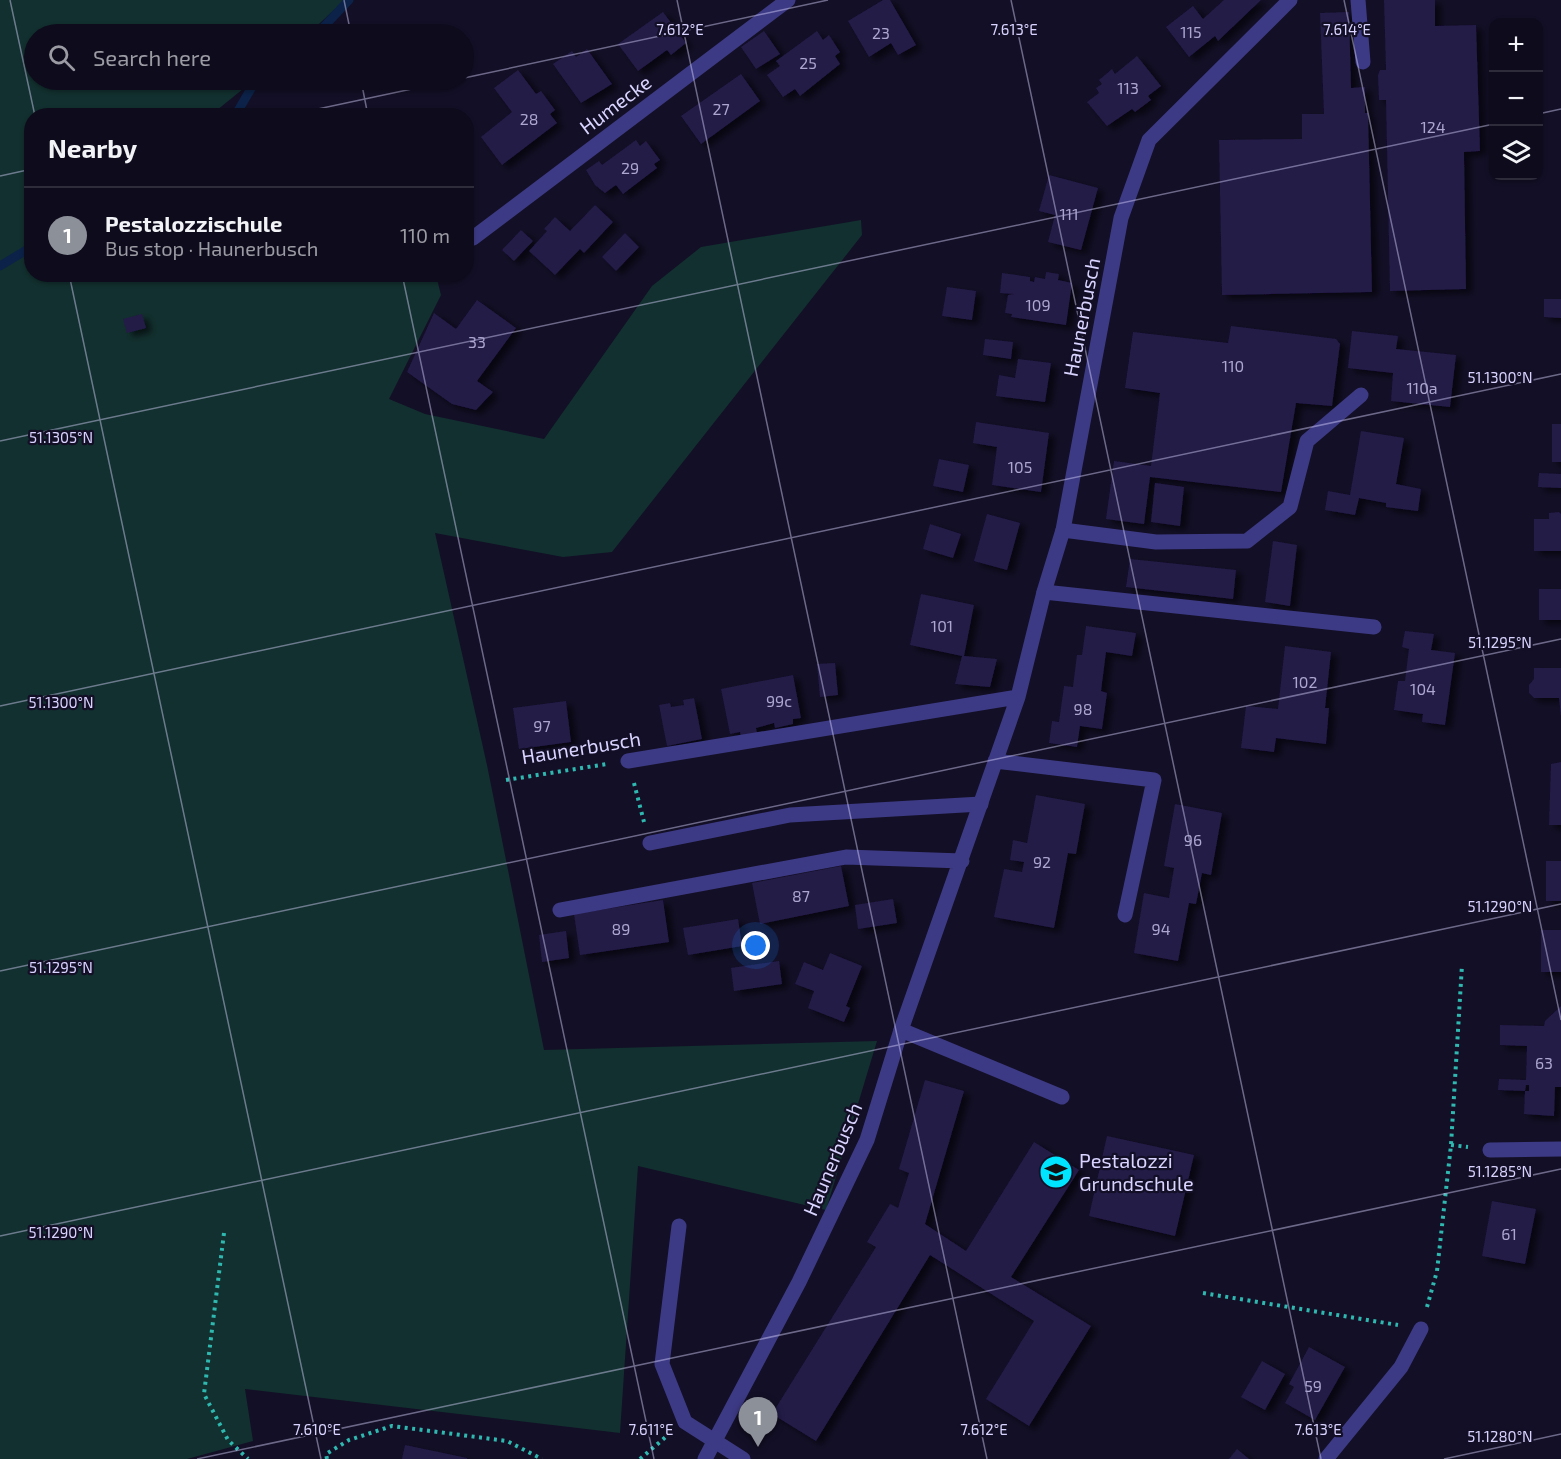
<!DOCTYPE html>
<html lang="en">
<head>
<meta charset="utf-8">
<style>
	body { margin:0; font-family:"Exo 2",sans-serif; background:#1c1929; color:#f1f3f6 }
	.controls { position:absolute; right:18px; top:18px; display:grid; overflow:hidden; border-radius:12px; box-shadow:0 2px 4px #0004 }
	.controls button { width:54px; height:54px; display:grid; place-items:center; padding:0; border:0; border-bottom:2px solid #2e2b3b; background:#0e0b1c; color:#f1f3f6; font:30px sans-serif }
	.you { position:absolute; left:756px; top:946px; width:21px; height:21px; margin:-15px; border:4px solid #fff; border-radius:50%; background:#1a73e8; box-shadow:0 0 0 9px #1a73e833 }
	.badge { display:grid; place-items:center; width:39px; height:39px; border-radius:50%; background:#8c9099; color:#fff; font-size:20px; font-weight:700 }
	.pin { position:absolute; translate:-50% -50px; filter:drop-shadow(0 2px 3px #0008) }
	.pin::after { content:''; position:absolute; top:32px; width:21px; height:18px; background:inherit; clip-path:polygon(0 0,100% 0,50% 100%) }
	.list { margin:0; padding:0; list-style:none }
	h2 { display:flex; justify-content:space-between; align-items:center; height:78px; margin:0; padding:0 24px; font-size:26px }
	h2 small { font-size:20px; font-weight:400; color:#9b9ba3 }
	.list li { display:grid; grid-template-columns:39px 1fr auto; gap:18px; align-items:center; box-sizing:border-box; height:96px; padding:0 24px; border-top:2px solid #2e2b3b }
	.list b { display:block; font-size:22px; white-space:nowrap }
	.list p { margin:0; font-size:20px; white-space:nowrap; color:#9b9ba3 }
	.list em { font-size:20px; font-style:normal; color:#9b9ba3 }
	.icon { flex:none; width:33px; height:33px; fill:none; stroke:currentColor; stroke-width:2; stroke-linecap:round; stroke-linejoin:round }
	.map { position:relative; flex:none; width:1561px; height:1459px; overflow:hidden }
	.search { position:absolute; background:#0e0b1c; box-shadow:0 2px 4px #0004; left:24px; top:24px; width:450px; height:66px; display:flex; align-items:center; gap:15px; box-sizing:border-box; padding:0 21px; border-radius:33px; color:#9b9ba3; font-size:22px }
	.panel { position:absolute; background:#0e0b1c; box-shadow:0 2px 4px #0004; left:24px; top:108px; width:450px; height:174px; border-radius:24px }
	.map>svg:first-child { display:block }
</style>
</head>
<body>
<div class="map">
<svg width="1561" height="1459" viewBox="0 0 1561 1459">
	<defs>
		<filter id="shadow"><feDropShadow dx="6" dy="4" stdDeviation="3" flood-color="#0009"/></filter>
	</defs>
	<rect width="100%" height="100%" fill="#130f26"/>
	<path fill="#12302f" d="M0,0h345l-37,34h-274v46h220l-43,35 -179,1v158l404,1 5,20 -52,104 36,15 119,25 108,-153 49,-39 160,-27 1,15 -250,317 -49,5 -128,-24 52,232 57,285 333,-9 -51,169 -188,-44 -18,267 -375,-44 8,52 -66,18h-187z"/>
	<g fill="none" stroke-linecap="round" stroke-linejoin="round">
		<path stroke="#0c2248" stroke-width="9" d="M317,34l32,-34
			M235,116l21,-36
			M0,266l28,-17 4,-14"/>
	</g>
	<path fill="#241b47" filter="url(#shadow)" d="M883,0h7l26,45 -18,10 -7,-12 -22,14 -21,-36z
		M1224,0h37l-43,41 -3,-5 -26,21 -23,-30 27,-21 10,13z
		M1384,0h51v26l41,-1 4,126 -16,1 2,137 -76,2 -4,-191h-7l-1,-25 2,-5h6z
		M663,12l23,31 -15,12 -4,-5 -29,21 -20,-27z
		M1349,12l2,76 14,-1v26h3l4,179 -150,3 -3,-155 83,-1v-25h22l-4,-101z
		M764,31l16,23 -24,15 -15,-22z
		M817,31l6,9 6,-5 11,17 -5,4 5,8 -40,32 -5,-7 -12,8 -16,-22 13,-9 -4,-5z
		M587,49l25,35 -31,19 -28,-39 19,-13 4,6z
		M1137,56l24,30 -13,10 3,4 -16,12 -3,-3 -25,17 -20,-24 12,-9 -3,-5 6,-4 -3,-4 13,-11 3,5z
		M518,70l18,24 5,-3 14,19 -5,4 7,9 -55,42 -21,-28 31,-25 -18,-24z
		M741,74l19,27 -59,43 -20,-28z
		M636,140l4,6 6,-5 14,19 -6,4 3,4 -34,26 -7,-9 -11,8 -10,-8 -9,-15 13,-9 3,4z
		M1049,175l49,13 -17,62 -33,-8 7,-27 -16,-4z
		M595,205l18,17 -29,31 -4,-4 -25,26 -26,-24 18,-20 -3,-2 11,-12 15,14z
		M521,230l12,11 -19,20 -12,-11z
		M625,233l14,14 -23,24 -14,-14z
		M1046,272l13,2 -1,6 14,3 -6,42 -55,-8 1,-3 -7,-1 3,-18 6,-1 -14,-1 2,-20 28,4v4l4,1 1,-5 10,2z
		M947,287l29,4 -4,29 -30,-4z
		M1544,299h17v19l-17,-1z
		M477,300l39,28 -39,53 16,11 -17,18 -24,-6 -45,-32 27,-59 22,16z
		M142,314l4,14 -19,5 -4,-14z
		M1231,326l105,13 4,5 -8,62 -36,-3 -15,89 -131,-15 -6,47 -38,-5 8,-58 37,5 9,-73 -35,-5 8,-56 95,11z
		M1352,331l46,5 -2,13 60,6 -6,52 -59,-6 2,-28 -45,-5z
		M985,339l28,3 -2,17 -28,-4z
		M1018,359l33,4 -6,39 -49,-6 3,-21 16,3z
		M976,422l73,11 -8,59 -49,-7 5,-38 -24,-4z
		M1552,424h9v38h-9z
		M1361,431l43,7 -8,46 25,5 -3,22 -32,-4v-4l-27,-5 -4,17 -30,-5 3,-19 22,4z
		M939,459l30,6 -6,27 -30,-6z
		M1539,473l22,1v14l-23,-1z
		M1155,483l29,4 -4,39 -29,-4z
		M1559,512l2,2v37h-27v-32h15v-6z
		M987,514l33,9 -13,47 -33,-9z
		M930,524l31,10 -8,24 -30,-9z
		M1273,541l24,4 -7,61 -25,-4z
		M1130,559l106,11 -3,29 -107,-12z
		M1539,589h22v31h-22z
		M921,594l53,11 -10,51 33,3 -7,28 -35,-3 7,-28 -52,-11z
		M1086,626l50,7 -4,23 -26,-4 -5,39 6,2 -5,36 -22,-3 -3,21 -28,-4 3,-22 7,1 5,-36 9,1 4,-32h5z
		M1405,631l29,3 -3,16 24,3 -10,72 -23,-3 1,-8 -29,-4 4,-29h7l4,-32 -7,-2z
		M1285,646l46,6 -6,56h4l-3,36 -50,-6 -2,14 -33,-4 5,-42 32,3z
		M835,663l3,32 -18,2 -3,-33z
		M1534,668h27v49l-2,-19h-25l-5,-5v-8l5,-6z
		M793,675l8,43 -8,1v5l-18,4 -1,-5 -18,5 1,5 -16,3 -1,-4 -10,2 -9,-45z
		M694,698l8,41 -35,7 -8,-41 11,-2 1,4 13,-2 -1,-5z
		M566,701l5,41 -52,7 -6,-41z
		M1561,762v63h-12l2,-61z
		M1036,795l49,9 -9,50 -8,-1 -14,75 -60,-11 10,-48 18,3 2,-10 -14,-2 3,-20 14,3z
		M1175,804l47,9 -11,62 -9,-2 -6,31 -7,-1 -11,58 -44,-8 10,-60 25,5 5,-30 -10,-2z
		M1546,861h15v40h-15z
		M841,866l8,40 -89,18 -8,-41z
		M893,899l4,24 -39,6 -3,-24z
		M663,900l6,42 -89,13 -6,-41z
		M738,919l4,27 -54,9 -5,-27z
		M1541,930h20v42h-20z
		M566,931l3,27 -27,4 -3,-27z
		M830,953l32,13 -16,40 4,2 -6,14 -36,-14 6,-17 -19,-7 9,-22 19,8z
		M779,961l3,23 -48,7 -3,-23z
		M1561,1006v81h-6l-1,29 -30,-2 1,-23h4v-6h-3l-1,6 -27,-1 1,-11 27,1 1,-34 -27,-1v-20l44,1 1,-5z
		M925,1080l39,11 -39,133 41,27 68,-109 45,28 -68,107 80,49 -62,100 -43,-27 48,-78 -104,-66 -114,186 -44,-27 104,-167 -9,-5 23,-38 8,4 11,-35 -10,-4z
		M1107,1136l87,19 -19,81 -86,-20z
		M1492,1201l44,8 -11,55 -43,-8z
		M1309,1347l36,20 -30,53 -30,-17 9,-16 -5,-3z
		M1262,1361l23,13 -20,36 -24,-13z
		M405,1445l62,13v1h-65z
		M1237,1449l12,10h-20z"/>
	<g fill="none" stroke-linecap="round" stroke-linejoin="round">
		<path stroke="#2fb8b0" stroke-width="4" stroke-dasharray="3 4.5" stroke-linecap="butt" d="M506,780l101,-16
			M634,783l10,39
			M1451,1145l17,2
			M224,1233l-20,161 24,46 20,19
			M1203,1293l195,32
			M1427,1307l10,-36 14,-126 11,-180
			M327,1459l-1,-5 23,-14 43,-14 115,15 35,18
			M640,1459l28,-24"/>
		<path stroke="#3d3a85" stroke-width="15" d="M1358,0l5,62
			M1063,530l93,12 91,-1 43,-34 17,-66 54,-46
			M1044,592l330,35
			M650,843l140,-28 191,-11
			M901,1030l161,67
			M679,1226l-17,138 23,58 58,37"/>
		<path stroke="#3d3a85" stroke-width="15" d="M466,239l7,-1 315,-238
			M628,761l390,-64
			M995,761l159,19 -29,135
			M560,910l286,-53 116,4
			M1490,1150l71,-1
			M705,1459l94,-177 68,-142 34,-110 117,-333 26,-105 19,-62 58,-312 28,-78 141,-140
			M1326,1459l75,-92 20,-38"/>
	</g>
	<path fill="none" stroke="#d9d4ff" stroke-width="1.5" stroke-opacity="0.45" d="M10,0l25,116M344,0l7,34M677,0l310,1459M1011,0l310,1459M1344,0l217,1020M464,78l364,-78M361,80l7,36M1538,114l23,-5M285,116l169,-36M0,176l32,-7M69,274l252,1185M402,274l252,1185M0,441l1494,-317M0,706l1561,-332M0,971l1561,-332M0,1236l1561,-332M197,1459l1364,-290M1444,1459l117,-25"/>
	<defs>
		<g id="school-disc" transform="scale(1.725)"><circle r="9.5" fill="#00e5ff" stroke="#130f26"/><path d="M0-5L7-2L0 1L-7-2ZM-4 1L0 2.5L4 1V4Q0 6-4 4Z" fill="#111"/></g>
	</defs>
	<g fill-rule="evenodd">
		<use href="#school-disc" x="1056" y="1172"/>
	</g>
	<g text-anchor="middle" dominant-baseline="central" stroke-width="4.5" stroke-linejoin="round" paint-order="stroke">
		<g font-size="16" fill="#aca6d1">
			<text x="1191" y="31">115</text>
			<text x="881" y="32">23</text>
			<text x="808" y="62">25</text>
			<text x="1128" y="87">113</text>
			<text x="721" y="108">27</text>
			<text x="529" y="118">28</text>
			<text x="1433" y="126">124</text>
			<text x="630" y="167">29</text>
			<text x="1069" y="213">111</text>
			<text x="1038" y="304">109</text>
			<text x="477" y="341">33</text>
			<text x="1233" y="365">110</text>
			<text x="1422" y="387">110a</text>
			<text x="1020" y="466">105</text>
			<text x="942" y="625">101</text>
			<text x="1305" y="681">102</text>
			<text x="1423" y="688">104</text>
			<text x="779" y="700">99c</text>
			<text x="1083" y="708">98</text>
			<text x="542" y="725">97</text>
			<text x="1193" y="839">96</text>
			<text x="1042" y="861">92</text>
			<text x="801" y="895">87</text>
			<text x="621" y="928">89</text>
			<text x="1161" y="928">94</text>
			<text x="1544" y="1062">63</text>
			<text x="1509" y="1233">61</text>
			<text x="1313" y="1385">59</text>
		</g>
		<g font-size="20" fill="#d9d4ff" stroke="#130f26">
			<text transform="translate(615 104) rotate(-37)">Humecke</text>
			<text transform="translate(1081 317) rotate(-79)">Haunerbusch</text>
			<text transform="translate(581 747) rotate(-9)">Haunerbusch</text>
			<text transform="translate(832 1159) rotate(-67)">Haunerbusch</text>
		</g>
		<g font-size="20" fill="#d9d4ff" stroke="#130f26" text-anchor="start">
			<text x="1079" y="1160">Pestalozzi<tspan x="1079" dy="23">Grundschule</tspan></text>
		</g>
	</g>
	<g font-size="15" text-anchor="middle" fill="#d9d4ff" stroke="#130f26" stroke-width="4.5" stroke-linejoin="round" paint-order="stroke">
		<text x="680" y="35">7.612°E</text>
		<text x="1014" y="35">7.613°E</text>
		<text x="1347" y="35">7.614°E</text>
		<text x="1500" y="383">51.1300°N</text>
		<text x="61" y="443">51.1305°N</text>
		<text x="1500" y="648">51.1295°N</text>
		<text x="61" y="708">51.1300°N</text>
		<text x="1500" y="912">51.1290°N</text>
		<text x="61" y="973">51.1295°N</text>
		<text x="1500" y="1177">51.1285°N</text>
		<text x="61" y="1238">51.1290°N</text>
		<text x="317" y="1435">7.610°E</text>
		<text x="651" y="1435">7.611°E</text>
		<text x="984" y="1435">7.612°E</text>
		<text x="1318" y="1435">7.613°E</text>
		<text x="1500" y="1442">51.1280°N</text>
	</g>
</svg>
<div class="controls">
<button>+</button>
<button>−</button>
<button><svg class="icon" aria-label="layers" viewBox="0 0 24 24"><path d="M12 4l9 5-9 5-9-5zM3 14l9 5 9-5"/></svg></button>
</div>
<div class="you"></div>
<div class="pin badge" style="left:758px;top:1447px">1</div>
<div class="search"><svg class="icon" aria-label="search" viewBox="0 0 24 24"><circle cx="10" cy="10" r="6"/><path d="M15 15l6 6"/></svg>Search here</div>
<section class="panel">
<h2>Nearby<small></small></h2>
<ul class="list">
<li><span class="badge">1</span><div><b>Pestalozzischule</b><p>Bus stop · Haunerbusch</p></div><em>110 m</em></li>
</ul>
</section>
</div>
</body>
</html>
